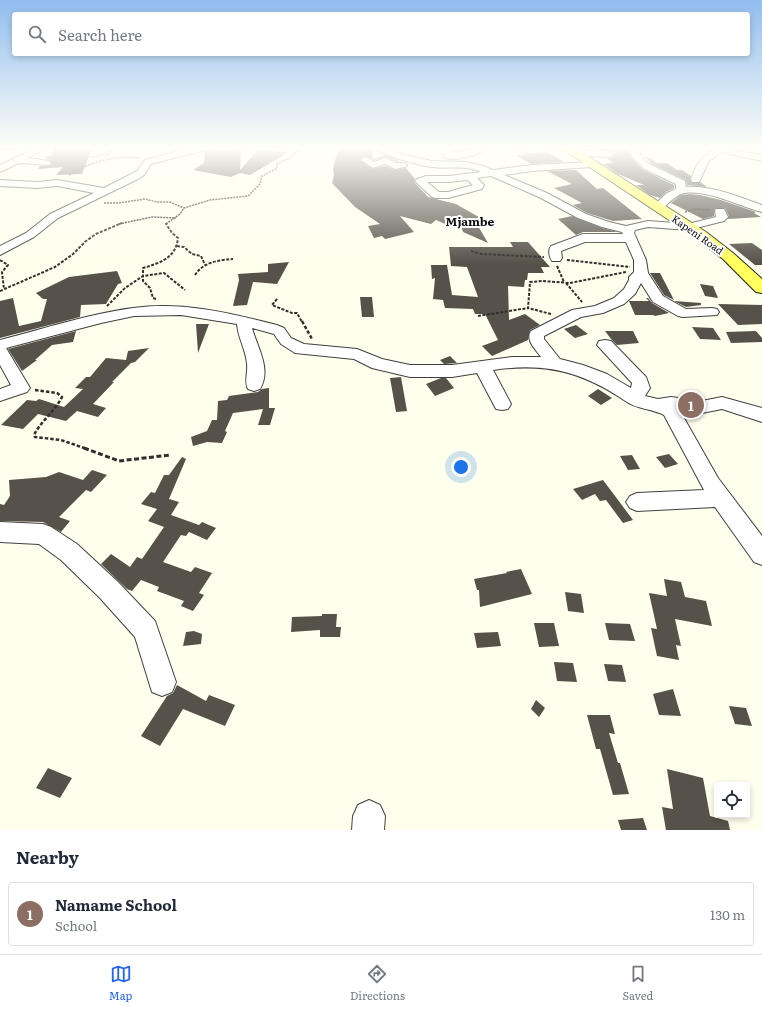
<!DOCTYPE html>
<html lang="en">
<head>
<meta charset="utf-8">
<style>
	body { margin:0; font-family:Literata,serif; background:#f2f2f3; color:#1f2937 }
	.controls { position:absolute; right:12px; bottom:12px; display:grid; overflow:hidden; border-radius:4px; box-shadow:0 2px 6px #0003 }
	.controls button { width:36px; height:36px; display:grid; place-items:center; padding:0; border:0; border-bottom:1px solid #e0e1e3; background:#fff; color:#1f2937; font:20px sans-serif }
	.you { position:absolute; left:461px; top:467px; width:14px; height:14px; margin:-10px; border:3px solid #fff; border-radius:50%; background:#1a73e8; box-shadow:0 0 0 6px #1a73e833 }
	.badge { display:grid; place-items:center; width:26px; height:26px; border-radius:50%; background:#2563eb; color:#fff; font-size:13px; font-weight:700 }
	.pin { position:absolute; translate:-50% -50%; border:2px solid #fff; box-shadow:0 1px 4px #0006 }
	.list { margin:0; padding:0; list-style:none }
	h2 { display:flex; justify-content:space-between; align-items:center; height:52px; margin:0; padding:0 16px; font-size:17px }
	h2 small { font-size:13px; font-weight:400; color:#747a83 }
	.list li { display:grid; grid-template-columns:26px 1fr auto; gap:12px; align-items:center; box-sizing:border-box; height:64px; margin:0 8px 8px; padding:0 8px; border:1px solid #e0e1e3; border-radius:4px }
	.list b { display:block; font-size:15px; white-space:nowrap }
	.list p { margin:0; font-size:13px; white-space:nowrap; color:#747a83 }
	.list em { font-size:13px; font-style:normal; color:#747a83 }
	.icon { flex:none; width:22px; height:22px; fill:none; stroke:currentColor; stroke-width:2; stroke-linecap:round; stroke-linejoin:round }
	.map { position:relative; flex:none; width:762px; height:830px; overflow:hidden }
	.search { position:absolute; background:#fff; box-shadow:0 2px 6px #0003; left:12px; right:12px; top:12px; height:44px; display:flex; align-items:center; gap:10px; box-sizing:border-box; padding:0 14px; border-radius:4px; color:#747a83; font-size:15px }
	.sheet { height:124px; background:#fff }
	nav { display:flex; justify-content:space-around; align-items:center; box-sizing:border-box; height:56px; border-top:1px solid #e0e1e3; background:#fff; font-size:11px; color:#747a83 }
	nav a { display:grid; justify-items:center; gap:2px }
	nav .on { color:#2563eb }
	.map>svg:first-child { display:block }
</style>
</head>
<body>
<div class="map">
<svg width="762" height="830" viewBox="0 0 762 830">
	<rect width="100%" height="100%" fill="#feffed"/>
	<path fill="#565149" d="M55,148h37l-10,26 -26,1 7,-8 -25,2 2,-3h9l3,-2 -2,-4 -5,-1 2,-3h4z
		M348,148h25l-1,11 13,-4 13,5 1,2 -13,-5 -12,3 -9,-4 -5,4 12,9 13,-3 10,4 11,-2 9,11 -1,3 14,15 28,7 28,16 -3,1 5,3 -8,2 10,17 -25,-11 -3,-9 -8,4 -16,-7 -5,4 -31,-8 14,16 -29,7 -3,-3 -8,2 -6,-12 12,-2 -25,-17 -23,-24 2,-8 -1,-6 5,-20h10z
		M594,148h37l-2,3 4,9 10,10 31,15v3l-8,4 -6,6 -10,-3 -14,-10h8l-26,-11 -15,-10 10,-1 -6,-5 7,-3v-2l-5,-3h-13z
		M241,149l-1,21 18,-20 31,2 -39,23 -10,-2 -9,4 -38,-7 11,-7 1,-11z
		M549,153l15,9 -33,2 -15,-9z
		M644,156l8,3 4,4h11l10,7h5l9,6 -1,4 2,3 8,-1 7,5 -20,-2 -1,-5 -34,-16z
		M576,170l21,19 6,-1 39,31 -29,2 -26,-8 -14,-8 9,-2 -28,-15 18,-4 -25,-13z
		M690,194l10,1 21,5 35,12 -2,1 7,4 -33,2 1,-3 -4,-8h-9l-2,2v6l-11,3 -32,-16 10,-8z
		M572,216l30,12 16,4h-35l-7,3 -18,-16z
		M510,242h18l22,25h-9l3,6h-16l-1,7h-2l-1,7 -16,-1 1,34 16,-6 15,11 -10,5 -2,10 -36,16 -10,-10 16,-6 -13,-26h-10l-2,-5 -28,-1 -2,-8 -10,-1 2,-21 -3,1 -1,-14h16l5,30 26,2 -11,-30 -16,-1 -2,-19h64z
		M752,243l10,7v15h-7l-26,-21z
		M289,262l-12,22 -24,-2 -6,23 -14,1 6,-26 -1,-6 30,-2v-8z
		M117,271l5,12 -4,1 -12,20 -25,1 -1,12 -80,21v-37l13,-3 6,28 22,-5 6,-22h-4l-7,-6 33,-16z
		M650,273h10l14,27 -10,-5z
		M700,284l13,2 5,12 -13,-2z
		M360,297h12l2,20h-12z
		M646,298h2l4,5 17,10 -14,3 -2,-1h-18l-6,-14h20z
		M674,301l27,2v2l-15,2z
		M718,304l44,1v19l-24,1z
		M196,324h13l-11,29z
		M576,325l12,9 -13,4 -11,-9z
		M692,327l21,1 8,12 -21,-1z
		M76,331l-3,11 -21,3 -17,15h2l-15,11 -14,-22z
		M605,331h28l6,12 -22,2 -6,-6z
		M756,331l6,7v4l-31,1 -5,-11z
		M149,348l-14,14 -4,1 -19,19h2l-21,22 13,4 -8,9 -21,-6 -11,10 -28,-7 -15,15 -22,-4 26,-25 9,1 3,-2 25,8 19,-18 -8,-1 11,-11h4l16,-19 20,2 2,-9z
		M450,356l7,7 -13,1 -4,-4z
		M401,377l6,34 -11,1 -6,-34z
		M441,378h5l8,10 -19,8 -9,-12z
		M269,388v20h6l-5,17h-12l5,-16 -30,4 -8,18 2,1 -5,11 -15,-1 -14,4 -2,-9 16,-6 5,-11h5l1,-19 9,-1 2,-4 29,-4 4,-3z
		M598,389l14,9 -11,7 -13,-9z
		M669,454l9,10 -13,4 -9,-11z
		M632,455l8,14 -12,1 -8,-14z
		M182,457l4,2 -17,40 10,3 -8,13 28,10 3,-3 14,6 -9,12 -18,-8 -3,4 -5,-1 -18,27 28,10 4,-5 17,6 -13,20 5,2 -11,16 -12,-5 3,-5 -27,-10 2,-4 -18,-7 -9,11 -5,-2 -26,-25 10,-10 19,13 7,-10 5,2 22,-32 -16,-6 9,-12 -16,-5 10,-12 4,1 9,-18h5z
		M92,470l15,5 -16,17 -5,-2 -27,27 11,4 -9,11 -18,-10 -43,-1v-17l4,1 6,-9 -1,-16 37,-3 13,-5 24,8z
		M603,480l30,40 -10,3 -17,-23 -6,1 -5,-7 -13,6 -9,-11z
		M521,569l11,25 -52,13 -1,-17h-2l-3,-11 33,-6 -1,-1z
		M664,579l17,3 4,15 21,4 6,25 -37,-7 6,27 -5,-1 3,15 -22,-4 -6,-28 6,1 -8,-36 18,3z
		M565,592l16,2 3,19 -16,-2z
		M322,614h15l-1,13h5l-1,10h-20v-7l-29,2 1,-15 30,-1z
		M534,623h20l5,23 -20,1z
		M605,623l25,1 5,17 -26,-1z
		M194,631l8,3 -1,10 -18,2 3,-14z
		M498,632l3,14 -24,2 -3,-15z
		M554,662l19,1 4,19 -20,-1z
		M604,664l18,1 4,17 -18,-1z
		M177,685l29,16 3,-6 26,10 -10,21 -42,-17 -23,37 -19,-10 26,-40 6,-3z
		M673,689l8,27 -22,-1 -6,-21z
		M536,700l9,8 -6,9 -8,-8z
		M729,706l17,2 6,18 -17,-2z
		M587,715h23l5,19 -6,-1 9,30h2l9,31 -16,1 -13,-46h-4z
		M48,768l24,10 -12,20 -24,-10z
		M667,769l36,9 7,38 18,5 2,9h-64l-4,-23 11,2z
		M643,818l4,12h-26l-3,-10z"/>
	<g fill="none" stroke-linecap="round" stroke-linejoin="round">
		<g stroke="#404040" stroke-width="2">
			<path id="minor" d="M36,148h10l-18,10 21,3 2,2 -2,2 -30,-2 -19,9v-7z
				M190,148h21l-1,2 -17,3 -42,11 -7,11 -6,4 -80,39 -24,19 -34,18v-9l26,-13 24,-19 44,-21 -37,-7 -20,2 -37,-2v-6l37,2 20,-2 47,8 33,-17 8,-11z
				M374,148h11l20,7 27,6 34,1 17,4 10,4 39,-5 62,-3 2,2 -5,3 -59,4 -28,4 43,18 39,21 23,8 17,4 22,-5 40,3 28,-7 -1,-6 1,-2h8l4,8 -4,4 -36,9 -40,-3 -13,3 -1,3 12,27 2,13 15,23 23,13 26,-1 5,1 2,3 -2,3 -34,2 -5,-1 -25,-14 -12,-19 -6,11 -11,10 -21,9 -22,4 -37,19v3l16,20 23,6 24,9 24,14 1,-5 -35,-38 2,-4 6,-1 6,1 35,36 4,11 -5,8 13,3 13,-2 31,4 20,-4 40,11v14l-40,-13 -20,4 -22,-2 38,67 44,58v29l-8,-3 -39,-55 -78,4 -7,-3 -4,-6 4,-6 7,-3 67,-3 -40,-75c-11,-6 -27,-6 -37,-13 -44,-30 -81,-40 -134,-32l18,34 -3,5 -6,1 -6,-1 -19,-36 -25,4h-42l-38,-9 -18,-9 -59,-6 -14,-9 -7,-10 -22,-6c5,19 20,41 8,61l-6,2 -6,-2c-4,-7 0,-16 -1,-25 -1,-14 -9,-26 -10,-40l-56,-9 -47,1 -33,7 -95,25 24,40 -3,4 -27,9v-12l11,-4 -11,-20v-25c44,-11 88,-26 133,-32 48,-7 98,5 144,17l7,3 7,10 13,6 53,5 25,10 28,6h42l60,-8h29c-5,-7 -16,-17 -10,-26l41,-21 23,-4 19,-8 10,-9 5,-9v-3l5,-5v-12l-8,-18h-41l-24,9 1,7 -2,3h-8c-3,-4 -4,-11 -1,-15l32,-12h40l-1,-2 -20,-5 -24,-9 -39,-21 -48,-21 -14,2 7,7 -2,4 -34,9h-12l-4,-1 -15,-14 -2,-2 2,-2 9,-3h23l32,-4c-16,-7 -33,-3 -49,-5 -20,-3 -39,-10 -57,-17zM467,180l6,5 -25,7h-9l-12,-10h22z
				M476,148h10c-7,8 -36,15 -44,8 7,-6 24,-3 34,-8z
				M530,148h28c-4,4 -34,7 -38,3l1,-2z
				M633,148h9l-3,4 6,9 6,4 34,16 1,6c25,-2 53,10 76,18v7c-21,-5 -59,-25 -81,-18 -7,3 -13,10 -19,15h-8l-1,-2 1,-2 13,-12 9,-4v-5l-32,-15 -10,-10 -4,-8z
				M716,148h14v2l32,5v6l-41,-9 -12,9 -10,21h-6l-2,-2c6,-20 10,-21 25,-32z
				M577,151h32l4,3 -4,3 -35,-1 -1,-2z
				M366,157l8,5 12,-4 10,5h9l2,2 -2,2 -10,2 -10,-5 -12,4 -12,-8z
				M0,522l43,2 8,3 26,17 41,38 37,39 21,61 -4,10 -10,4 -10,-4 -17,-55 -35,-39 -39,-38 -22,-16 -39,-2z
				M369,800l11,5 5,11 -1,14h-32l1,-14 5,-11z"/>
		</g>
		<g stroke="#1e1e1e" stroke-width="2">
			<path id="major" d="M563,148h12l131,84 27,21 29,26v14l-6,-1 -33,-33 -27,-21 -132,-88z"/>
		</g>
		<path stroke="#2f2f2f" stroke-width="1.5" stroke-dasharray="2 1" stroke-linecap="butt" d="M360,148l-1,1 3,5
			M0,150l17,-1
			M109,155l4,-7
			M84,158l25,-4
			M69,175c21,-13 46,-20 71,-17
			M104,203h14l27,-4 12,3h13l14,6
			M685,212l10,-3 15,1
			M119,224l33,-7 24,1
			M166,224l14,-10 4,-6 26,-8 38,-4 12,-12 2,-8 14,-7 2,-6 10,-4 14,-11"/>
		<path stroke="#2f2f2f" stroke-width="2" stroke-dasharray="3 1.5" stroke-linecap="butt" d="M177,246l7,1 8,7 9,2 4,9
			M471,251l10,3 63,3
			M0,260l8,5 -6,7 2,17
			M567,260l63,7
			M557,266l7,16
			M195,275c8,-13 24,-15 38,-16
			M566,283l16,19
			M0,291l55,-24 18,-13 13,-13 10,-7 26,-11
			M156,299l-3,-1 -3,-10 -7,-7v-13c17,-5 33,-10 35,-30l-6,-5 -6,-9 1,-1
			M277,299l-5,6 20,8h5l5,9
			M107,306l18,-18 18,-12 21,-3 21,17
			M551,314l-23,-6 2,-26 12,-1 28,2 56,-11
			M478,316l50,-8"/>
		<path stroke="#2f2f2f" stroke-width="2.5" stroke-dasharray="3.5 2" stroke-linecap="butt" d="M302,321l10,18
			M35,390l22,3 5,4c-7,14 -21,24 -28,38l1,2 26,3 26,9"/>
		<path stroke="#2f2f2f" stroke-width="3" stroke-dasharray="5 2.5" stroke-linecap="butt" d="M84,448l35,13 51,-6"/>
		<use href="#minor" fill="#fff" fill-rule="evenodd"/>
		<use href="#major" fill="#ffff5d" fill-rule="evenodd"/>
	</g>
	<linearGradient id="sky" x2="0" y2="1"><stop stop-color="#91bdef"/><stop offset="0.56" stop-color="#fffff7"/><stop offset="1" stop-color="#fffff7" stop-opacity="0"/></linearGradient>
	<rect width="762" height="264" fill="url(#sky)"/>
	<g text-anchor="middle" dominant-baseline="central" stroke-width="4" stroke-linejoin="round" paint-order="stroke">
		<g font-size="10" fill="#0d0d0d" stroke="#fff">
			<text transform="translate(698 234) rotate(35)">Kapeni Road</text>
		</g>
		<g font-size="12" font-weight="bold" fill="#0d0d0d" stroke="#fff">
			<text x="470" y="221">Mjambe</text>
		</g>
	</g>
</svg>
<div class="controls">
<button><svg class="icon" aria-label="locate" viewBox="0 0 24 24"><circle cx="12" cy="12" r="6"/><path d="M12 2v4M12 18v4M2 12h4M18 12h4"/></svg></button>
</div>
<div class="you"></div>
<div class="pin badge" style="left:691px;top:405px;background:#8d6e63">1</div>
<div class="search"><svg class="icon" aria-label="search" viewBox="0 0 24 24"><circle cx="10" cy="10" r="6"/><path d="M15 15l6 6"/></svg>Search here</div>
</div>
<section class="sheet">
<h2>Nearby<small></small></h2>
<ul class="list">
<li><span class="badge" style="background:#8d6e63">1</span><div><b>Namame School</b><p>School</p></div><em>130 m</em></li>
</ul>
</section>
<nav>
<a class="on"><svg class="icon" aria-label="map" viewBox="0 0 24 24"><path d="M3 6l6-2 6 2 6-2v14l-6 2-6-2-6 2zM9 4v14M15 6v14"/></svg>Map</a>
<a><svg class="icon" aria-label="directions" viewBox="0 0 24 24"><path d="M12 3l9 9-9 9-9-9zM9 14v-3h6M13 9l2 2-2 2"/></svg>Directions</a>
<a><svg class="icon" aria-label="saved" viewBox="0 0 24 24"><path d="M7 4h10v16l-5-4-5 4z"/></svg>Saved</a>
</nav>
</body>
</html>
